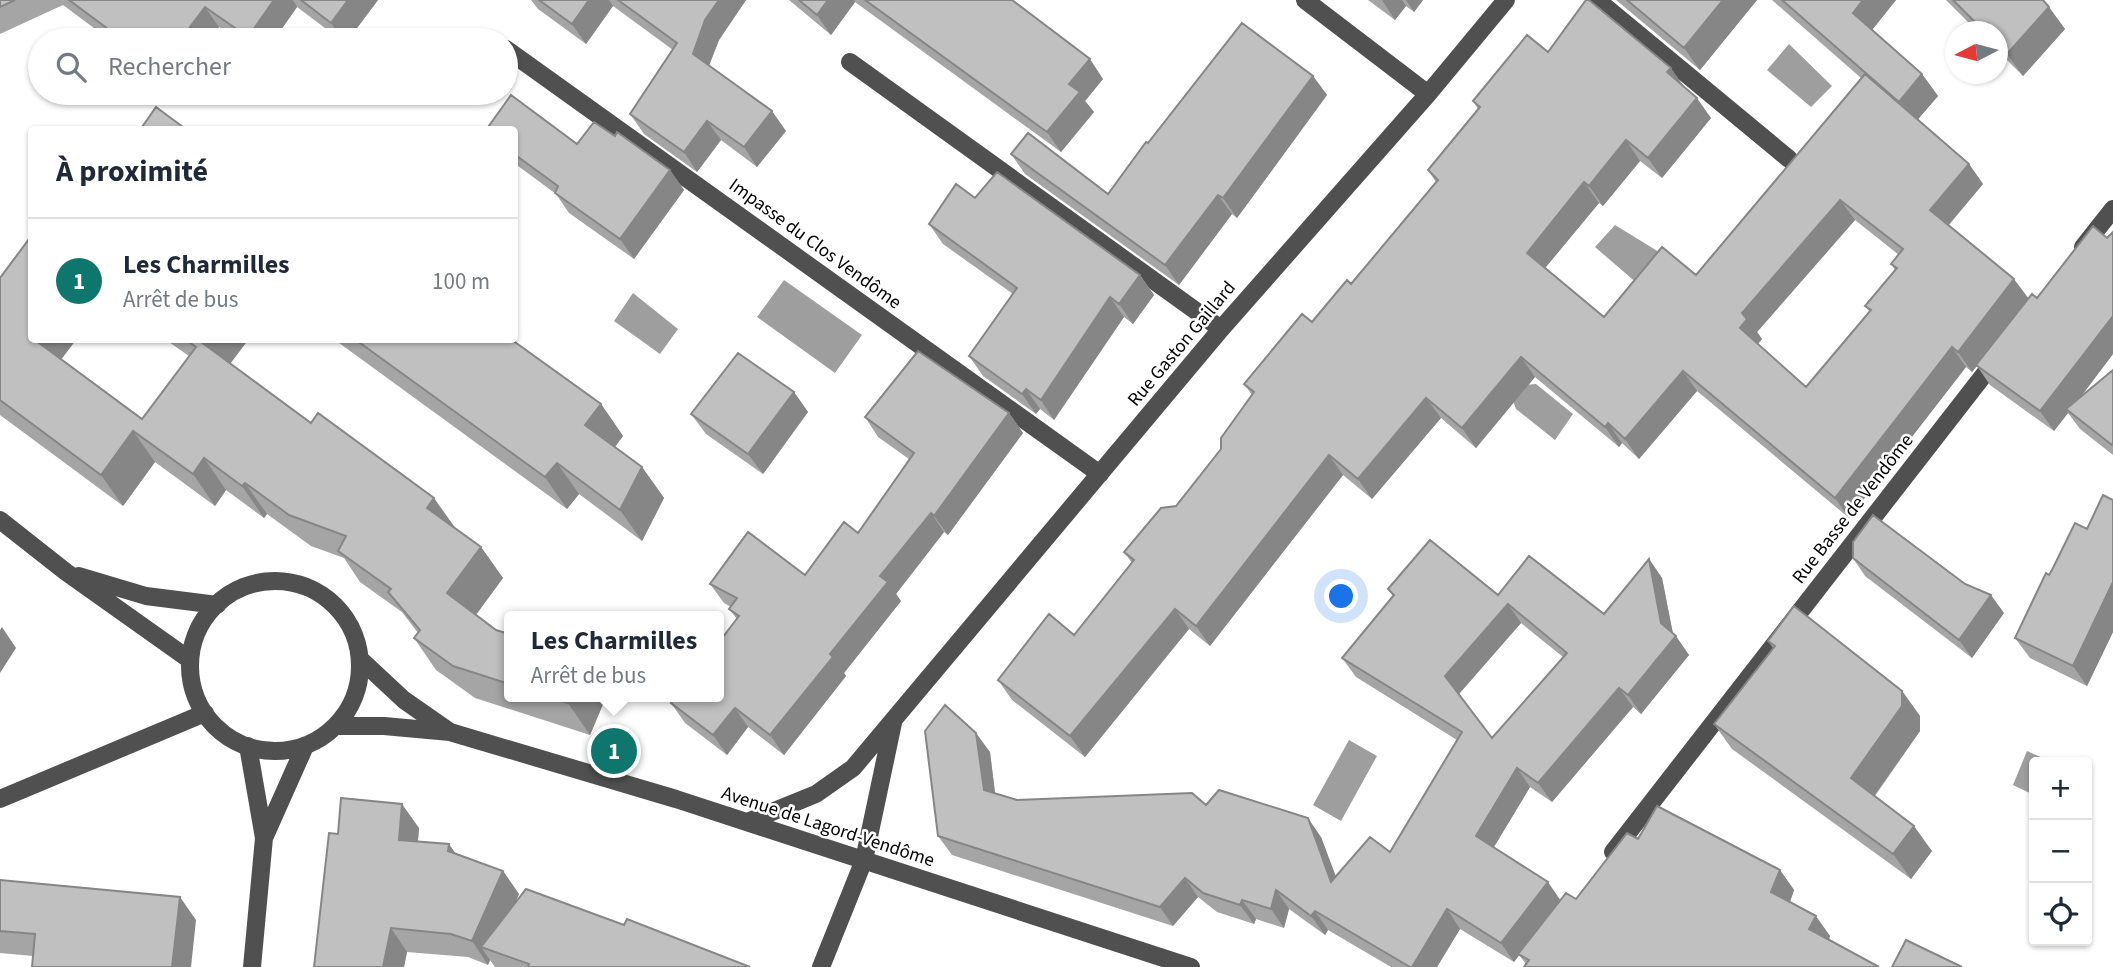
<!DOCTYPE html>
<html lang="fr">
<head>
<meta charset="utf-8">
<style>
	body { margin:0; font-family:"Source Sans 3",sans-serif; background:#f6f6f7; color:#1f2937 }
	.controls { position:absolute; right:21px; bottom:21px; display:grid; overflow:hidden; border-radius:7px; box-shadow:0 2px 5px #0004 }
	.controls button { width:63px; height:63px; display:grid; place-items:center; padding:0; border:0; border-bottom:2px solid #e0e1e3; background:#fff; color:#1f2937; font:35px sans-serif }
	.compass { position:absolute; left:1945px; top:21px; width:63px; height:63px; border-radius:50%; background:#fff; box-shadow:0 2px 5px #0004; rotate:264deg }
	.you { position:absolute; left:1342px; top:597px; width:24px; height:24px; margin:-18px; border:5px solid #fff; border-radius:50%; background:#1a73e8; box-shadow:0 0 0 10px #1a73e833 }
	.badge { display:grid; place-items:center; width:46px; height:46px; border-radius:50%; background:#0f766e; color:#fff; font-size:23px; font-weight:700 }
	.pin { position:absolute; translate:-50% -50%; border:4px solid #fff; box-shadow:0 2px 7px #0006 }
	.popup { position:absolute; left:504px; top:611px; width:220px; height:91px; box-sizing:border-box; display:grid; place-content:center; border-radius:7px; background:#fff; filter:drop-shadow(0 2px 5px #0005); font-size:23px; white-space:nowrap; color:#747a83 }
	.popup b { font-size:26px; color:#1f2937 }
	.popup::after { content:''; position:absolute; left:50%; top:100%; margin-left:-14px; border:14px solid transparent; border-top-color:#fff }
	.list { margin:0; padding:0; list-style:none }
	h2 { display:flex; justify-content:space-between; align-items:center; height:91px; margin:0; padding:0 28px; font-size:30px }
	h2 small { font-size:23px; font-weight:400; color:#747a83 }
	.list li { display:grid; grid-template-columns:46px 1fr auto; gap:21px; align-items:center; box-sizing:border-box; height:126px; padding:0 28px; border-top:2px solid #e0e1e3 }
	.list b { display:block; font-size:26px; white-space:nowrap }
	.list p { margin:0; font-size:23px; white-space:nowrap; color:#747a83 }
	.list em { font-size:23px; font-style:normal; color:#747a83 }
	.icon { flex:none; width:38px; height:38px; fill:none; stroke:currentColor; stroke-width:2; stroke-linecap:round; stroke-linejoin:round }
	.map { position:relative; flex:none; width:2113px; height:967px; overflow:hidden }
	.search { position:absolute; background:#fff; box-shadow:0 2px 5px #0004; left:28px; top:28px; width:490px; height:77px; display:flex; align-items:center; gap:18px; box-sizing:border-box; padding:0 24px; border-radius:38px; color:#747a83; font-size:26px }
	.panel { position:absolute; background:#fff; box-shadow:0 2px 5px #0004; left:28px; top:126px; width:490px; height:217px; border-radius:7px }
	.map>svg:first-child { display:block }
</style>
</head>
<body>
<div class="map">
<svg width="2113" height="967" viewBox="0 0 2113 967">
	<rect width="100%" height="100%" fill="#fff"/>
	<path fill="#9e9e9e" d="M1789,44l43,42 -21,21 -44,-37z
		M1615,225l62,38 -24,34 -58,-50z
		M784,280l78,55 -27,38 -78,-56z
		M633,293l45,36 -18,25 -46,-33z
		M1536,384l37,30 -18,26 -39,-31 -4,-11 13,-13z
		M1349,740l28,16 -36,65 -28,-16z
		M2027,751l25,11h-18v33l-21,-10z"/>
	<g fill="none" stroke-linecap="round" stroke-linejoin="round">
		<path stroke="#505050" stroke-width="18" d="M1305,0l123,94
			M1597,0l192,159
			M506,49l594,425
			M850,62l371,267
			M2083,247l30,-38
			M0,520l66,52 124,88
			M79,576l67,20 71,9
			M190 666a85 85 0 1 1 170 0a85 85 0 1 1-170 0Z
			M360,659l44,41 46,32
			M335,726h49l66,6 226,67 515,168
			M248,746l16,92 -12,129
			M0,799l205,-86
			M747,822l69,-28 37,-26 368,-439 207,-235 78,-94
			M264,838l41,-92
			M1613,852l384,-494
			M821,967l43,-107 29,-137"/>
	</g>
	<path fill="#a5a5a5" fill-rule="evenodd" d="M0,0h378l-30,40h-7l-44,-33 -23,33h-37l-18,-13 -10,13h-99l-47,-35 -63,29z
		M531,0h215l-27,40 -10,26 77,65 -29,36 -36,-27 -24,32 -53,-38 -14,-20 43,-64 -60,-44 -27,38 -48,-35z
		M789,0h223l91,79 -18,22 9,11 -33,40 -206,-150 -24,33z
		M1368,0h55l-9,12 -8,-6 -11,14z
		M1616,0h141l-57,70z
		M1772,0h124l-24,30 50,44 16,22 -20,23 51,45 14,20 -34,41 79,74 9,-1 76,-66v122l-33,44 33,-28v85l-33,-26 -12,-16 -14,18 -64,-46 -13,-19 -5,6 -6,-5 -117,151 -152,-127 -58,68 -17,-16 -3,4 -84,-70 -59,71 -35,-30 -69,81 -29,-24 -133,171 -21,-17 -104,128 -73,-57 -14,-20 76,-45 58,-72 -8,-11 52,-46 45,-57 31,-54 -8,-11 68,-62 39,-38 85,-102 -8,-12 50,-61 -5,-8 75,-49 137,35 26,31 -49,60 -22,-17 -37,45 -4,-3 -54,65 59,49 92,-42 165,-197zM1855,220l44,35 -8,9 4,6 -30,36 5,6 -64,75 -48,-43 4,-5 -5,-7z
		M1946,0h97l22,29 -42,47 -25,-25v-19h-20z
		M1313,76l14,19 -90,123 -5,-4 -53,71 -154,-111 -14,-20 97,40 40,-51z
		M514,130l63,14 38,-8 55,34 14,20 -50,69 -65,-46 -13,-19 -42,-31z
		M975,198l165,77 14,20 -21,29 -9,-7 -70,103 -14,-11 -4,5 -53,-38 -14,-20 44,-62 -70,-50 -14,-20z
		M0,278l61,81 81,60 47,-63 -23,-16h82l-18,24 251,183 22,31 -27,37 20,15 13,4v63h97l-16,38 -115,-37 -39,-28 -22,-32 4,-5 -16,-21 -42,-30 -16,-24 -33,-12 -44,-32 -3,4 -38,-28 -11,16 -60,-44 -32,44 -123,-91z
		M335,340h177l89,64 22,32 -8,11 27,20 22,31 -22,43 -63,-47 -12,15z
		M794,392l14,20 -45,62 -57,-40 -15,-20z
		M1009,413l14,20 -75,102 -4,-3 -48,62 5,7 -57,72 2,3 -62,79 -36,-28 -21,28 -42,-32 -14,-20 66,-84 -8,-10 2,-2 -7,-4 -14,-19 95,-9 53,-42 51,-74 -31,-22 -13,-20z
		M2113,500v132l-26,54 -57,-28 -15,-20 34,-63z
		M1853,558l151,55 -32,45 -107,-82z
		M1649,559l13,19 11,56 16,21 -48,59 -8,-7 -81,95 -22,-15 -36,60 66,53 16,-1 62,-60 142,31 14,20 -4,12 40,34 -1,4 -303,24 -7,-9 -5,7 -54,-33 -23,38h-46l-63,-37 -3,5 -36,-26 -5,19 -28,-9 -2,5 -37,-12 -19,-15 -25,29 -221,-71 -14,-19 52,-84 5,41 22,7 189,5 115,32 15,40 54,-25 67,-112 -101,-63 -14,-19 51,-62 -5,-7 110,6 106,19zM1521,623l42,34 -71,81 -33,-44z
		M1768,641l134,50 18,25v15l-45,65 57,55 -21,28 -179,-130 -18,-25 59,-76z
		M419,828l-1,13 38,12 47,18 16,23 -3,7 108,24 126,42h-255l-5,-7 -2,5 -20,-8 -61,-5 -3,15 -66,-133z
		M0,880l196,40 -163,36 -33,-3z"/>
	<path fill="#868686" d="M274,0h19l4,7 -23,33h-24l-2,-3z
		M348,0h30l-30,40h-5l-12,-17z
		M589,0h20l4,6 -27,38 -14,-20z
		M719,0h27l-27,40 -13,33 -13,-19 12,-34z
		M828,0h26l1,2 -24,33 -14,-20z
		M1382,0h20l4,6 -11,14z
		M1406,0h17l-9,12z
		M1723,0h34l-57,70 -16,-22z
		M1863,0h33l-28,35 -15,-22z
		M205,7l14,20 -10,13h-29z
		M2049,7l16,22 -42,47 -16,-22z
		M1090,59l13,20 -18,22 9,11 -33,40 -14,-20 22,-48z
		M1671,68l14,20 -18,-16z
		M1922,74l16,22 -24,28 -15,-22z
		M1313,76l14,19 -90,123 -14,-20z
		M1697,98l14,20 -49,60 -14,-20z
		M772,111l14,20 -29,36 -13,-20z
		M707,121l14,19 -24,32 -13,-20z
		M1626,140l14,21 -37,45 -14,-20z
		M1969,164l14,20 -39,46 -14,-20z
		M670,170l14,20 -50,69 -14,-20z
		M1584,182l15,21 -58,70 -14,-20z
		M1218,195l14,19 -53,71 -14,-20z
		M1840,200l15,20 -98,112 5,7 -8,9 -14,-20 2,-15z
		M1140,275l14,20 -21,29 -14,-20z
		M2014,279l15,20 -57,73 -14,-20z
		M1110,297l14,20 -70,103 -13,-20z
		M2113,316v38l-44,58 -3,-3 2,4 -14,18 -14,-20z
		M33,340h43l-22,29z
		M203,340h45l-25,33 -22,-31z
		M1952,347l14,20 -117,151 -14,-20z
		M1521,357l14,20 -59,71 -14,-20z
		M1683,371l14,20 -58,68 -14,-20z
		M1026,389l14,20 -4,5 -14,-20z
		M794,392l14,20 -45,62 -15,-20z
		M1426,398l15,20 -69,81 -14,-20z
		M601,404l22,32 -16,21 -22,-32z
		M1009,413l14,20 -75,102 -14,-19z
		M1608,423l14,20 -3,4 -14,-20z
		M133,431l22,31 -32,44 -22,-31z
		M1329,455l14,20 -133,171 -14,-20z
		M204,458l22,32 -11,16 -22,-32z
		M557,463l22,31 -12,15 -22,-32z
		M642,467l22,31 -22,43 -22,-31z
		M245,483l22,31 -3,4 -22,-32z
		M434,498l22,31 -29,-21z
		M931,513l13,19 -48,62 5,7 -57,72 2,3 -62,79 -14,-20 60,-81 50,-78z
		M481,547l22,31 -34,46 -22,-31z
		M1649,559l13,19 12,61 2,-3 13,19 -48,59 -13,-19 33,-72z
		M2113,582v50l-26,54 -14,-20z
		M1991,595l13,18 -32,45 -13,-18z
		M1508,604l13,19 -63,72 -13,-19z
		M1175,609l14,20 -104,128 -15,-21z
		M2,627l14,21 -16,25v-43z
		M1619,688l14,19 -81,95 -14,-19z
		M1902,691l18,25v15l-51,72 -18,-25z
		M570,697h36l-16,38 -22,-32z
		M735,708l13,19 -21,28 -14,-20z
		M976,733l14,19 7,57 -13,-19z
		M1517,768l13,19 -41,68 -13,-19z
		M402,804l17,24 -3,35 -17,-23z
		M1308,818l13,19 24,64 -14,-19z
		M1914,826l18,25 -21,28 -18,-25z
		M449,844l17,24 -18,-17z
		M1780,870l14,20 -8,23 -15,-21z
		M503,871l16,23 -25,58 -13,-5 9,13 -2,5 -16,-24z
		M1185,878l13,19 -25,29 -13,-19z
		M1548,882l13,19 -47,61 -13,-19z
		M1276,890l13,19 -5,19 -13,-19z
		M180,897l16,23 -5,47h-19z
		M1242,900l14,19 -2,5 -14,-19z
		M1447,909l13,20 -23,38h-25z
		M1315,911l13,19 -3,5 -14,-19z
		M1816,916l14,20 -6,14 -15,-21z
		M391,928l16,24 -3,15h-21z"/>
	<path fill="#c0c0c0" stroke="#868686" stroke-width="2" fill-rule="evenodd" d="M0,0h15l-15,7z
		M69,0h205l-26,37 -43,-30 -25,33h-57z
		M301,0h47l-17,23z
		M539,0h50l-17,24z
		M618,0h101l-14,20 -12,34 79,57 -28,36 -37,-26 -23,31 -54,-38 47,-71z
		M799,0h29l-11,15z
		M865,0h147l78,59 -21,25 11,8 -33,40z
		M1586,0h3l82,68 -4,4 30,26 -49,60 -22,-18 -37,46 -5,-4 -57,71 77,64 58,-70 34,28 169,-201 104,90 -39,46 84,69 -56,73 -6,-5 -117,151 -152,-127 -58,68 -17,-16 -3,4 -84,-70 -59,71 -36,-30 -68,81 -29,-24 -133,171 -21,-17 -105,127 -72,-56 51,-66 25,21 60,-75 -10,-8 37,-44 15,-2 45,-57v-11l33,-46 -10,-8 58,-70 10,8 35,-42 4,4 87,-104 -10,-10 52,-63 -7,-6 54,-66 21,17zM1840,200l63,49 -12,15 6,4 -32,38 6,4 -65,77 -66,-59 7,-9 -5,-6z
		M1627,0h96l-39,48z
		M1782,0h81l-10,13 69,61 -23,28z
		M1953,0h90l6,7 -42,47 -9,-10v-12h-13z
		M1242,23l71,53 -90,122 -5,-3 -53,70 -154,-111 17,-21 80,61 38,-52 2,1z
		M511,95l66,49 17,-22 21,14 2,-4 53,38 -50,69 -65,-46 3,-7 -44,-32v-24h-28z
		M156,107l31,23h-47z
		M997,172l143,103 -21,29 -9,-7 -69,103 -15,-11 -4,5 -53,-38 48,-68 -88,-64 27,-40 19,14z
		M2093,226l14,12 6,-6v84l-73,95 -64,-46 56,-71 5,4z
		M32,235v105h3l107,79 54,-72 -10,-7h17l-2,2 110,81 7,-10 116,85 -7,10 54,39 -34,46 49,37 13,4v50l-56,-18 -39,-28 6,-8 -32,-38 3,-3 -53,-38 8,-15 -57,-21 -44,-32 -3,3 -38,-28 -11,16 -60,-43 -32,44 -101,-75v-122z
		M356,340h156l89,64 -16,21 57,42 -22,43 -63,-47 -12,14z
		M918,351l91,62 -75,103 -3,-3 -51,63 8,6 -58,72 3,3 -63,78 -35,-27 -22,27 -42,-32 5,-6h43v-55l20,-26 -10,-7 8,-11 -27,-14 38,-52 57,43 39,-53 14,11 56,-80 -49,-36z
		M738,353l56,39 -46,62 -57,-40z
		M2113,370v73l-1,2 -46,-36z
		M2103,495l10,5v82l-40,84 -58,-28 31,-65 3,2 3,-5 23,-47 12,6z
		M1873,515l92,69 26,11 -32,45 -106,-82v-16z
		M1430,540l68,55 31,-39 75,58 45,-55 12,64 15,13 -48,59 -9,-7 -81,95 -21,-15 -41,68 72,46 -47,61 -54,-34 -35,58h-2l-95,-56 -4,5 -35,-26 -5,19 -29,-9 -2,5 -37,-12 -18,-15 -25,29 -222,-71 -13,-105 20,-26 31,28 8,57 33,10 175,-7 14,12 13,-15 89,28 23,64 39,-45 20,15 72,-120 -120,-74 52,-63 -6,-6zM1508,604l59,49 -75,85 -47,-62z
		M1794,606l108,85v15l-51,72 63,48 -21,28 -179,-130 61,-78 -7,-5z
		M547,697h23l-2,6z
		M341,798l61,6 -3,36 50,4 -1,7 55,20 -31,70 -21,-7 -60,-6 -8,39h-69l15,-134 9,1z
		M1657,806l123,64 -9,22 45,24 -7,13 70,38h-355l5,-7 -11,-6 48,-61 10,6 51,-66 11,6z
		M0,880l180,17 -8,70h-140l3,-33 -35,-3z
		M526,889l98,36 3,-6 123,48h-222l1,-3 -48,-17z
		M1906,940l56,27h-70z"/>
	<g text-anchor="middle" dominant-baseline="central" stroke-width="5" stroke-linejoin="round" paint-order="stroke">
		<g font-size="19" fill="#000" stroke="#fff">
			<text transform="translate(815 244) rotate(36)">Impasse du Clos Vendôme</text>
			<text transform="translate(1182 344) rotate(-50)">Rue Gaston Gaillard</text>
			<text transform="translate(1853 509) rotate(-52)">Rue Basse de Vendôme</text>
			<text transform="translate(828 827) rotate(18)">Avenue de Lagord-Vendôme</text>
		</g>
	</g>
</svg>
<div class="controls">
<button>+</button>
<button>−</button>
<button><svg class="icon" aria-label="locate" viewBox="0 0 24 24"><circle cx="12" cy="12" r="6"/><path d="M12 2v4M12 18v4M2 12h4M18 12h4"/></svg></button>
</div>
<svg class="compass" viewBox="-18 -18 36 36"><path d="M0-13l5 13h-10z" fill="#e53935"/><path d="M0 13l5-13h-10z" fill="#747a83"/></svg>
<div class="you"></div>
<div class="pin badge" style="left:614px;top:751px">1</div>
<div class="popup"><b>Les Charmilles</b>Arrêt de bus</div>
<div class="search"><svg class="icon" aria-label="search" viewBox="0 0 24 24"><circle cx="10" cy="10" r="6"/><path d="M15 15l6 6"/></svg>Rechercher</div>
<section class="panel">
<h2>À proximité<small></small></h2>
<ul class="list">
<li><span class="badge">1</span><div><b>Les Charmilles</b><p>Arrêt de bus</p></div><em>100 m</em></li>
</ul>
</section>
</div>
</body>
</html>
